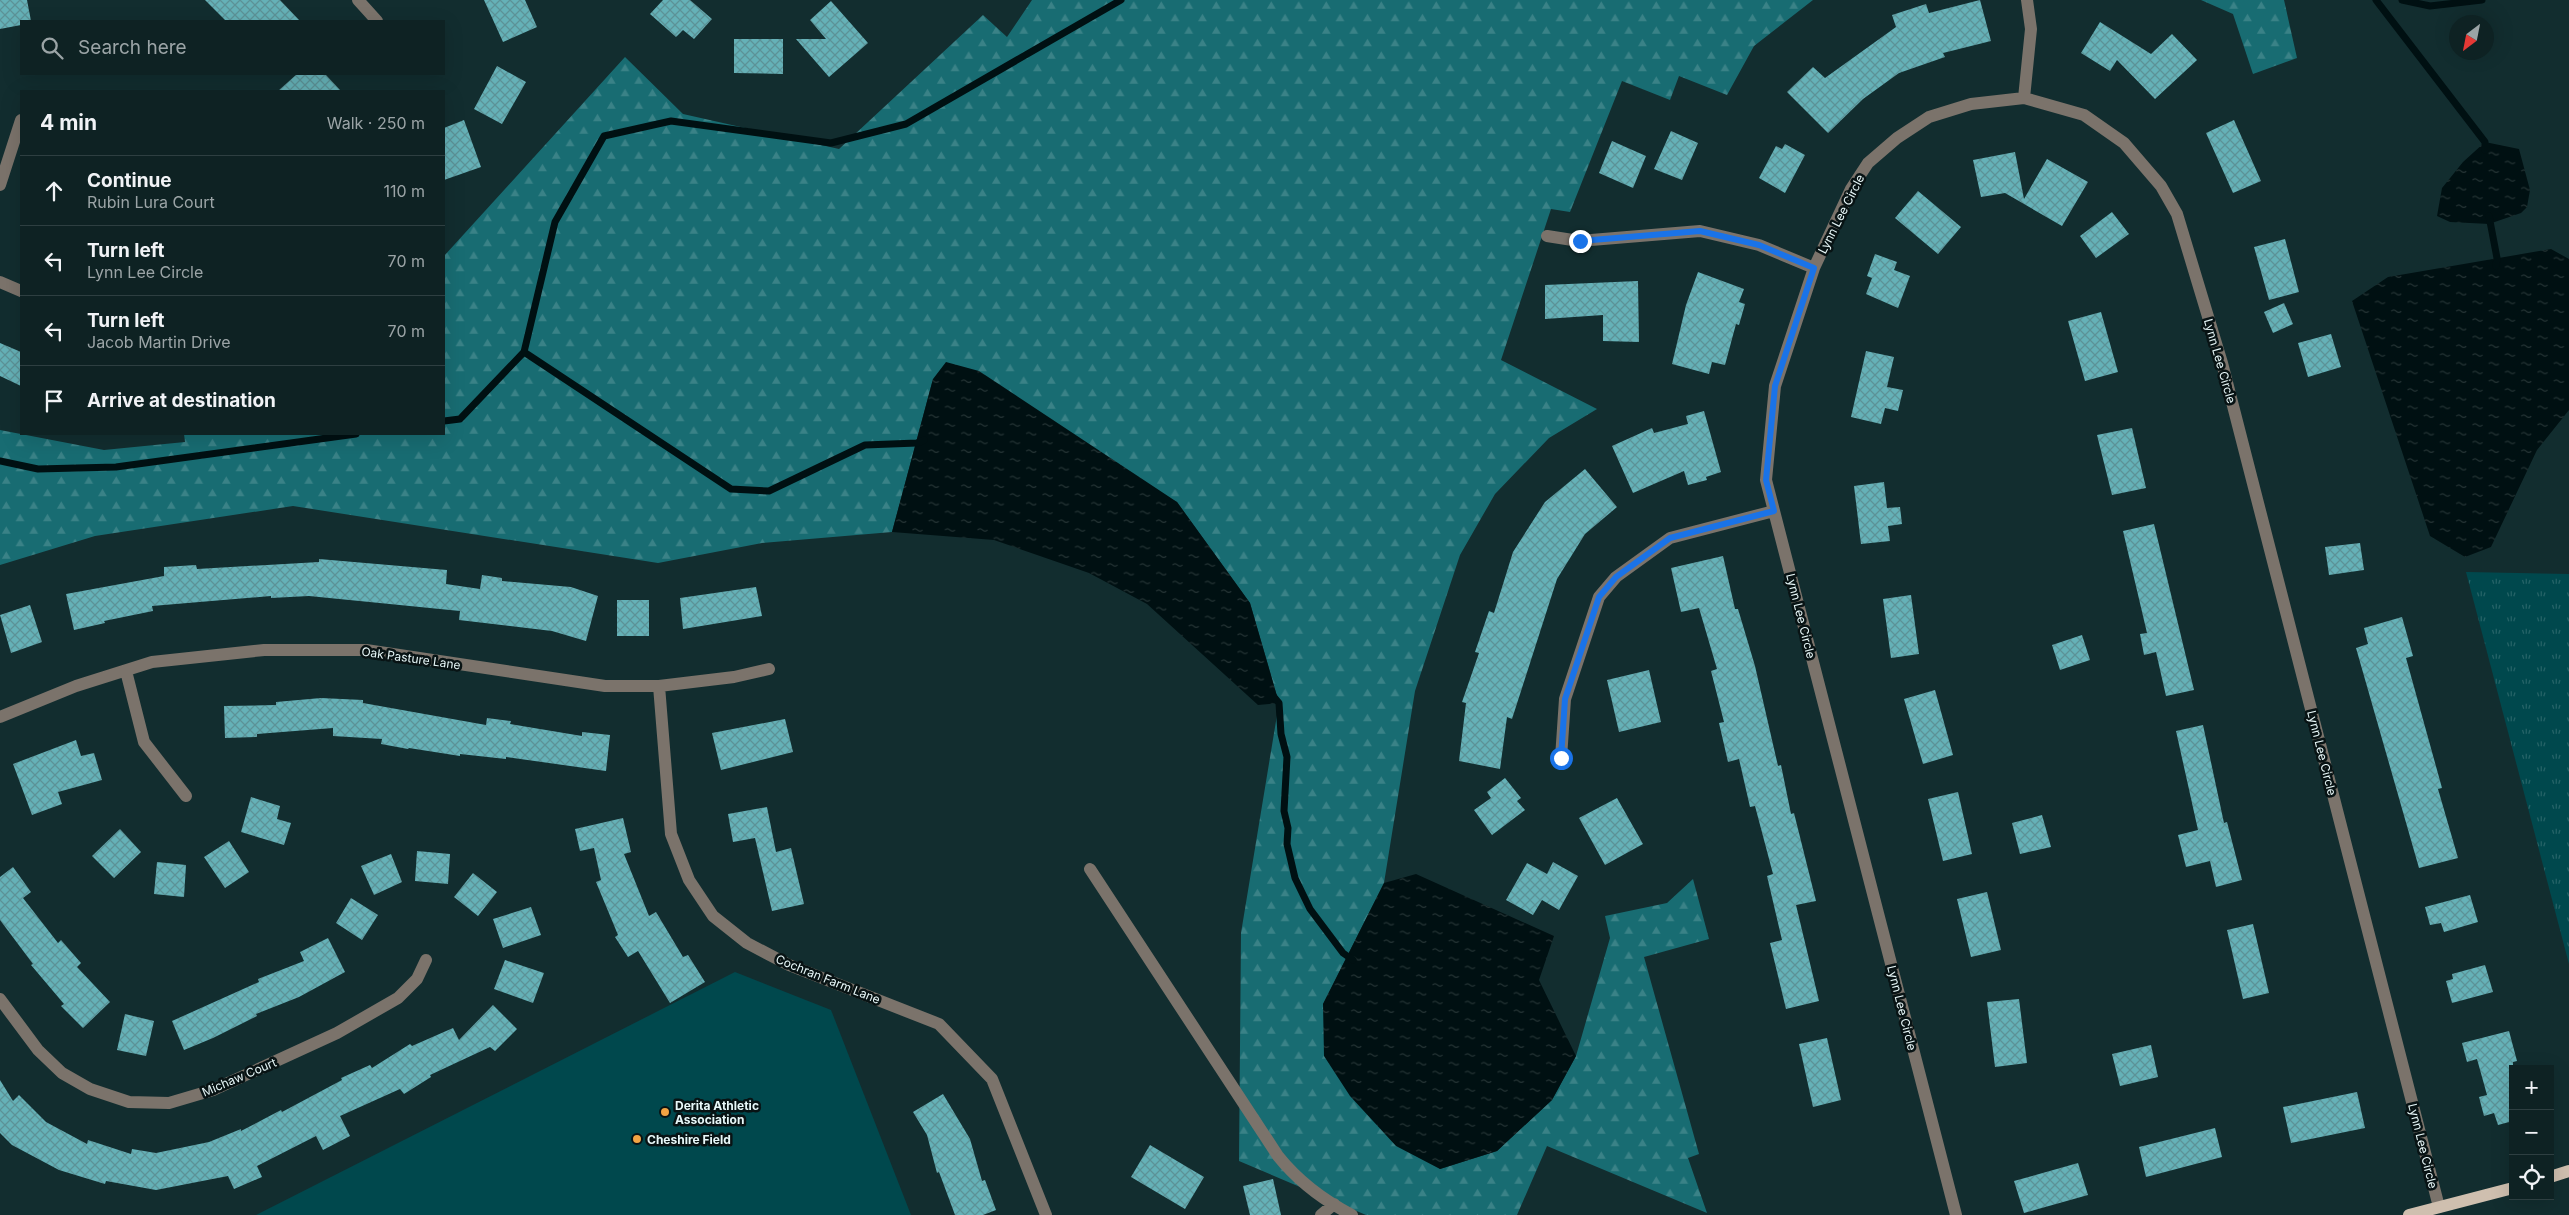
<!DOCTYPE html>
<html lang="en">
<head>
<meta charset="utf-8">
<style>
	body { margin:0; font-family:Inter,sans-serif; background:#1c2f30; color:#f1f3f6 }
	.controls { position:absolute; right:15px; bottom:15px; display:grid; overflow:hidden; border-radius:0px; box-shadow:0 5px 20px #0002 }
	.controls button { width:45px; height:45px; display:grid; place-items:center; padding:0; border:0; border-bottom:1px solid #2e3f41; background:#0e2223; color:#f1f3f6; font:25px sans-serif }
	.compass { position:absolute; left:2449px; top:15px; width:45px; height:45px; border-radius:50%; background:#0e2223; box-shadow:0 5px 20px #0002; rotate:212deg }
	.stop { position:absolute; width:15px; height:15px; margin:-11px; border:4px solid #1a73e8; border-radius:50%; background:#fff }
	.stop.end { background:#1a73e8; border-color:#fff; box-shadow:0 1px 5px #0008 }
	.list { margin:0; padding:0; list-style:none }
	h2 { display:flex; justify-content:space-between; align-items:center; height:65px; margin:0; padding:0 20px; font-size:21px }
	h2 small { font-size:16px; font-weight:400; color:#9ba4a6 }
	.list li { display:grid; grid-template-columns:32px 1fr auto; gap:15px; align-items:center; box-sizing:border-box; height:70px; padding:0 20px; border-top:1px solid #2e3f41 }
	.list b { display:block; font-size:19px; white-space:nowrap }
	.list p { margin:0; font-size:16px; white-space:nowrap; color:#9ba4a6 }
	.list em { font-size:16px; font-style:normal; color:#9ba4a6 }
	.icon { flex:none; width:28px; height:28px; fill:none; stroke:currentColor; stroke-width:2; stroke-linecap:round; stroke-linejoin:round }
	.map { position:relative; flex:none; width:2569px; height:1215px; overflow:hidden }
	.search { position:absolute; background:#0e2223; box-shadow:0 5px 20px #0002; left:20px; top:20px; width:425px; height:55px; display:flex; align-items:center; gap:12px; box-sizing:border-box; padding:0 18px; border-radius:0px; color:#9ba4a6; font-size:19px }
	.panel { position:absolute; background:#0e2223; box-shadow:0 5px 20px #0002; left:20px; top:90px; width:425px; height:345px; border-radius:0px }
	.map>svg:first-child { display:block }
</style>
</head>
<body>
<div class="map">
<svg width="2569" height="1215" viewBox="0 0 2569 1215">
	<defs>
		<pattern id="grass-tufts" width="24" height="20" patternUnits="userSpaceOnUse" patternTransform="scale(1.25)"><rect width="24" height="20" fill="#00484d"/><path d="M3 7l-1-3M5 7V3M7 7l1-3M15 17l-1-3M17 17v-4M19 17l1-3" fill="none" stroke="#256367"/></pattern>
		<pattern id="forest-firs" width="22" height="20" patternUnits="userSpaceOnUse" patternTransform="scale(1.25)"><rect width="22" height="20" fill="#186c72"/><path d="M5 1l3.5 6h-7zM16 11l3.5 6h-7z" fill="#3a8287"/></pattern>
		<pattern id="water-ripples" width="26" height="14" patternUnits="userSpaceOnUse" patternTransform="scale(1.25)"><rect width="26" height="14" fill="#001012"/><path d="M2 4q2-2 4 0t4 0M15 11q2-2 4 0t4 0" fill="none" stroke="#253435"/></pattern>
		<pattern id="building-cross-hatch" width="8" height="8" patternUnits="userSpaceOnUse" patternTransform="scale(1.25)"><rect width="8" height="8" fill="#65b1b7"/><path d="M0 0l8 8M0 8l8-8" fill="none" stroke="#5c9297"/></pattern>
	</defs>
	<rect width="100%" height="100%" fill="#122d2f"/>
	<path fill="url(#grass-tufts)" d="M2466,572l103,2v390z"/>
	<path fill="url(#forest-firs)" d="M1032,0h781l-59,46 -27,49 -48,-19 -9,24 -48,-19 -52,131 -19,-3 -50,151 96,49 -48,29 -54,56 -35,61 -45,136 -31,192 -61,121 117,165 57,-18 55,-51 24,-44 34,-118 -5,-22 62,-13 26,-24 16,60 -65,18 55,197 -11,4 19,55 -160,-67 -30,69h-151l-127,-54 2,-228 38,-230 -29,-100 -73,-101 -244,-123 -41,153 -130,11 -104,20 -365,-57 -198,30 -95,29v-135l104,20 81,-8 -1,-8h260v-178l181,-199 58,57 156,35 144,-134 24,22z
		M2201,0h83l13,58 -44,16 -20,-60z"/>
	<path fill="#00484d" d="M735,972l96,38 80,205h-655z"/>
	<path fill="url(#water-ripples)" d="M2485,142l34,7 11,41 -3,17 -6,6 -32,11 -39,-2 -13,-6 5,-28 21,-26z
		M2551,249l18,10v151l-32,40 -46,97 -26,10 -35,-21 -78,-235 36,-24z
		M946,362l33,9 198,131 73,101 29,100 -21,2 -111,-101 -58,-31 -95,-33 -102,-8 41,-153z
		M1416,874l138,62 -15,44 37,76 -24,44 -55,51 -57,18 -44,-23 -46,-50 -26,-40 -1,-52 61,-121z"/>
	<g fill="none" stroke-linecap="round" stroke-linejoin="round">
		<path stroke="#001012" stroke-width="7" d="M2376,0l109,142v8
			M2402,0l28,6 52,-6
			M2489,216l8,42 -1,8
			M524,352l207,137 38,2 96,-46 52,-2 7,-3
			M444,421l16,-2 64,-67 31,-130 49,-86 67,-15 160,22 75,-19 215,-124
			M0,461l38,8 78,-2 240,-33
			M1274,697l5,6 2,31 6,23 -3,54 4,17 -1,16 8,34 15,31 33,44 10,7"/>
	</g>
	<path fill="url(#building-cross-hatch)" d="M0,0h27l4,21h-10v4l-21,4z
		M205,0h75l20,21h-74z
		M484,0h41l12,27 -34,15z
		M663,0h27l22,19 -18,20 -11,-9 -7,7 -26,-23z
		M1980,0l11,41 -48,12 2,4 -46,16 -36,26 -35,34 -41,-41 26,-25 12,11 71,-51 -4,-12 34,-11 3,9z
		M831,1l37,42 -39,34 -33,-38h30l-16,-19z
		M2100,22l51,32 21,-20 25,26 -42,39 -38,-39 -7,11 -29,-18z
		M734,39h49v35l-49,-1z
		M497,66l29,16 -24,42 -28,-15z
		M297,74h28l16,17h-63z
		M464,120l17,47 -37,13v-52z
		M2234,120l27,61 -28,12 -27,-60z
		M1671,131l27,12 -16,37 -28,-11z
		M1612,141l34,15 -13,32 -34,-15z
		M1785,144l20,11 -20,38 -26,-15 17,-32 6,3z
		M2015,152l9,47 23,-40 41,23 -26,44 -57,-33 -24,4 -8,-37z
		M1918,191l43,36 -23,27 -43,-36z
		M2112,212l17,22 -33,24 -16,-22z
		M2285,239l14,53 -30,8 -15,-53z
		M1875,254l22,8 -3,8 16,6 -12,32 -32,-14 6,-16 -5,-2z
		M1698,272l46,17 -5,13 6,2 -6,21 -3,-1 -11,41 -13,-3 -3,12 -37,-10 14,-59z
		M1638,281l1,61 -36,-1v-26l-58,4v-34z
		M2284,303l9,21 -20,9 -9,-21z
		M2101,312l17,60 -33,9 -17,-60z
		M2331,334l10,33 -33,10 -10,-34z
		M0,343l21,9v34l-21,-10z
		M1866,351l28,6 -7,30 16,3 -5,21 -13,-3 -4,16 -30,-7z
		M1704,411l17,61 -15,5 1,3 -19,5 -4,-14 -51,22 -21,-47 40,-18 2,5 34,-9 -2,-8z
		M2132,428l14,60 -34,7 -15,-60z
		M1585,469l32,38 -32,27 -28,45 -45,140 -5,-2 -7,52 -41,-8 7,-58 -4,-1 17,-49 -4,-1 14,-41 5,2 19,-61 32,-50z
		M1884,482l3,26 13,-1 2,17 -14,2 2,15 -29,3 -7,-58z
		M2154,524l40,166 -28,6 -10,-44 -12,3 -4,-21 7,-1 -24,-102z
		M2360,543l4,27 -35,5 -4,-28z
		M1723,556l12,53h3l17,57 23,100 3,-1 10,49 3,-1 22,88 -20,4 23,96 -33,8 -16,-66 12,-3 -15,-64 6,-2 -18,-68 -5,1 -11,-48 -11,3 -9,-39 5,-1 -13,-51 6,-2 -18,-61 -18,4 -10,-44z
		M319,559l128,11 -1,14 34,5 2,-14 20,3v3l69,6 27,9 -12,45 -34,-10 -93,-11 1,-9 -151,-15 -38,2v-2l-119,10 1,5 -49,10 1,2 -31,7 -8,-36 98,-18v-9l32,-2 1,4 122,-7z
		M756,587l6,29 -79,13 -3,-31z
		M1911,595l8,59 -28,4 -8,-59z
		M617,600h32v36h-32z
		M30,605l12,37 -31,11 -11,-38z
		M2402,617l11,39 -7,2 36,130 -4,1 20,69 -39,10 -63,-220 12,-4 -4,-16z
		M2082,635l8,25 -30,10 -8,-25z
		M1649,670l12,52 -42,10 -12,-52z
		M1935,690l18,65 -30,9 -19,-65z
		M321,698l42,2v3l123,22 1,-7 24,3 -1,3 72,12v-4l28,3 -4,36 -100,-14v2l-46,-5v2l-51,-8 -1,1 -27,-5 1,-5 -49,-3v-8l-76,6v3l-32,1 -1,-32 52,-1v-3z
		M785,719l8,33 -72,18 -9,-37z
		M2203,725l21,98 3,-1 15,58 -26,7 -6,-26 -24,6 -8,-32 20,-5 -22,-99z
		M76,740l5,16 13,-3 8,27 -44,12 4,12 -30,11 -19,-51z
		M1505,778l16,20 -4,3 8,9 -33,25 -18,-25 17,-12 -4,-6z
		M1958,792l14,62 -29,7 -15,-62z
		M251,797l29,9 -3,13 14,4 -7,22 -43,-13z
		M1617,798l26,46 -38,21 -26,-47z
		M767,807l9,45 15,-4 13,56 -32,7 -17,-73 -22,4 -5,-28z
		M2042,815l9,32 -31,7 -8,-31z
		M623,818l8,34 -7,2 25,62 7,-4 27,45 5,-2 17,27 -35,21 -32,-52 -10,6 -13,-20 3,-2 -22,-53 5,-2 -7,-32 -14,3 -5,-22z
		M120,829l21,23 -27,26 -22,-22z
		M229,841l20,31 -24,16 -21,-31z
		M417,851l33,3 -2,30 -33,-3z
		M391,854l11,28 -28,13 -13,-29z
		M157,862l29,3 -2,32 -30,-3z
		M1553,862l25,14 -19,34 -17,-10 -9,15 -27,-15 21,-37 20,11z
		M13,867l18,25 -8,6 35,45 3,-3 20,23 -4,4 33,35 -27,26 -22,-22 3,-2 -33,-39 2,-1 -33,-44v-43z
		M473,873l24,19 -19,24 -24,-19z
		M1987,892l14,58 -30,7 -14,-58z
		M2470,895l8,27 -34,10 -3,-9 -11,2 -5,-18z
		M351,898l27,17 -16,25 -26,-17z
		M531,907l10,28 -38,13 -10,-29z
		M2253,924l16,69 -26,6 -16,-69z
		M328,938l17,34 -46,25 -43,17 1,2 -44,22 -29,12 -12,-29 87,-39 -1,-3 46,-18 -4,-9z
		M505,960l39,13 -11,30 -39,-14z
		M2485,965l8,27 -41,11 -6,-22 7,-2 -1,-5z
		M2019,999l8,64 -32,4 -8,-65z
		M493,1005l24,24 -22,22 -5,-4 -60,28 1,2 -27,17 -4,-5 -60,27 10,20 -27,14 -7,-14 -59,30 5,11 -28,12 -6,-13 -72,14 -50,-9 -1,3 -46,-14 -47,-25 -12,-12v-53l13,21 6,-6 27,27 41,22 1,-4 43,14 1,-5 24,4 53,-11 32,-13v2l40,-21 1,2 60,-32 -1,-2 29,-13 2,3 38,-24 2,2 41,-18 6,12z
		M125,1014l29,7 -8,35 -29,-6z
		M2509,1031l8,30 -4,1v59l-15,4 -4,-12 -10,3 -5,-19 8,-2 -10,-36 -10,3 -5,-19z
		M1827,1038l14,62 -28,7 -14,-63z
		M2151,1045l7,32 -38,9 -8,-32z
		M2357,1092l8,36 -74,15 -8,-36z
		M943,1094l27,45 12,42 3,-1 11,30 -13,5h-28l-16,-43 -2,1 -10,-38 -14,-23z
		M2215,1128l7,29 -76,20 -7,-30z
		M1150,1145l54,32 -19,32 -54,-32z
		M2078,1163l10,32 -64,18 -10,-32z
		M1273,1179l8,36h-31l-7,-29z"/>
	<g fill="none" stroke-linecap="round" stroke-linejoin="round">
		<path stroke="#7b736b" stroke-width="12" d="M358,0l19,21
			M2024,98l7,-69 -4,-29
			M0,185l21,-65
			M1547,236l32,5 121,-10 59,14 55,23
			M0,282l21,9
			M126,671l18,71 42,54
			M659,686l12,148 18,46 24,36 34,27 42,22 150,59 53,55 54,136
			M0,717l76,-31 76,-24 112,-12h102l239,36h54l75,-9 35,-8
			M1561,758l4,-59 34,-102 17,-20 54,-39 104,-27
			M1090,869l188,287c20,25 45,44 74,59
			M0,999l38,51 24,23 28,16 39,13 40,1 44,-13 124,-57 61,-35 19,-19 9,-19
			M1321,1215l13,-11
			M1956,1215l-190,-735 9,-94 39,-118 37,-79 17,-26 29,-25 32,-21 42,-13 53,-6 60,17 40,28 37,43 16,28 45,149 217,844"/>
		<path stroke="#cfbfaf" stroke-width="12" d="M2550,1177l19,-6
			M2409,1215l104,-27"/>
	</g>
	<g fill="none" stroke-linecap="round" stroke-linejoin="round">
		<path stroke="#1a73e8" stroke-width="6" d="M1561,758l4,-59 34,-102 17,-20 54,-39 104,-27 -8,-31 9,-94 39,-118 -55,-23 -59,-14 -120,10"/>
	</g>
	<g fill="#f3a443" stroke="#081314" stroke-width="2">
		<circle cx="665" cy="1112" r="5"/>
		<circle cx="637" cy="1139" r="5"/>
	</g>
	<g text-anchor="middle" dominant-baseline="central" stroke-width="5" stroke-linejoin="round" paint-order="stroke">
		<g font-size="12" fill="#e8f8f9" stroke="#081314">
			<text transform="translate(1841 214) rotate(-63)">Lynn Lee Circle</text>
			<text transform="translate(2220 361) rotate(74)">Lynn Lee Circle</text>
			<text transform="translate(1801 616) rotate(76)">Lynn Lee Circle</text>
			<text transform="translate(411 658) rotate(8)">Oak Pasture Lane</text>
			<text transform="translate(2322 753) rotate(76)">Lynn Lee Circle</text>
			<text transform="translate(828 979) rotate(22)">Cochran Farm Lane</text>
			<text transform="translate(1902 1008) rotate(76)">Lynn Lee Circle</text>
			<text transform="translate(239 1077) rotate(-23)">Michaw Court</text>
			<text transform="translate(2423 1146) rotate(76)">Lynn Lee Circle</text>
		</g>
		<g font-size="12" font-weight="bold" fill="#e8f8f9" stroke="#081314" text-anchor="start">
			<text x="675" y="1105">Derita Athletic<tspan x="675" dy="14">Association</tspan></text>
			<text x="647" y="1139">Cheshire Field</text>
		</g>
	</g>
</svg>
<div class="controls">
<button>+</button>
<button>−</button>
<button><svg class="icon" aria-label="locate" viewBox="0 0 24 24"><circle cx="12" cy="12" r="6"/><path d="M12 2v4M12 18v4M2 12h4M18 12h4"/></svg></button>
</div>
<svg class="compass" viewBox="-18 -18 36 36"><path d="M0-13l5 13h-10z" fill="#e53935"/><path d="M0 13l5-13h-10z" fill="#9ba4a6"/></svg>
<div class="stop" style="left:1561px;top:758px"></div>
<div class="stop end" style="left:1580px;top:241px"></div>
<div class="search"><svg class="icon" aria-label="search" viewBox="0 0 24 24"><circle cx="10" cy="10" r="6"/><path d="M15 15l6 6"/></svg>Search here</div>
<section class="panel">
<h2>4 min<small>Walk · 250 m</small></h2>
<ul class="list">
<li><svg class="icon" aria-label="ahead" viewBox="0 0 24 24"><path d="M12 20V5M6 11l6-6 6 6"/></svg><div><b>Continue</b><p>Rubin Lura Court</p></div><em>110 m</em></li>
<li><svg class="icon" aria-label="left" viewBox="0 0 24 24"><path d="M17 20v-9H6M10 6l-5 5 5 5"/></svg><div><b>Turn left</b><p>Lynn Lee Circle</p></div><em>70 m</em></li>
<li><svg class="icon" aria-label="left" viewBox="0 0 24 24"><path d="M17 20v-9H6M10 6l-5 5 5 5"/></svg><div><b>Turn left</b><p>Jacob Martin Drive</p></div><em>70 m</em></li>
<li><svg class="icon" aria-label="arrive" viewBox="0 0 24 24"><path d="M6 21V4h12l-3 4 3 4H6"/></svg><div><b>Arrive at destination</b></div></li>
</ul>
</section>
</div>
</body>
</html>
